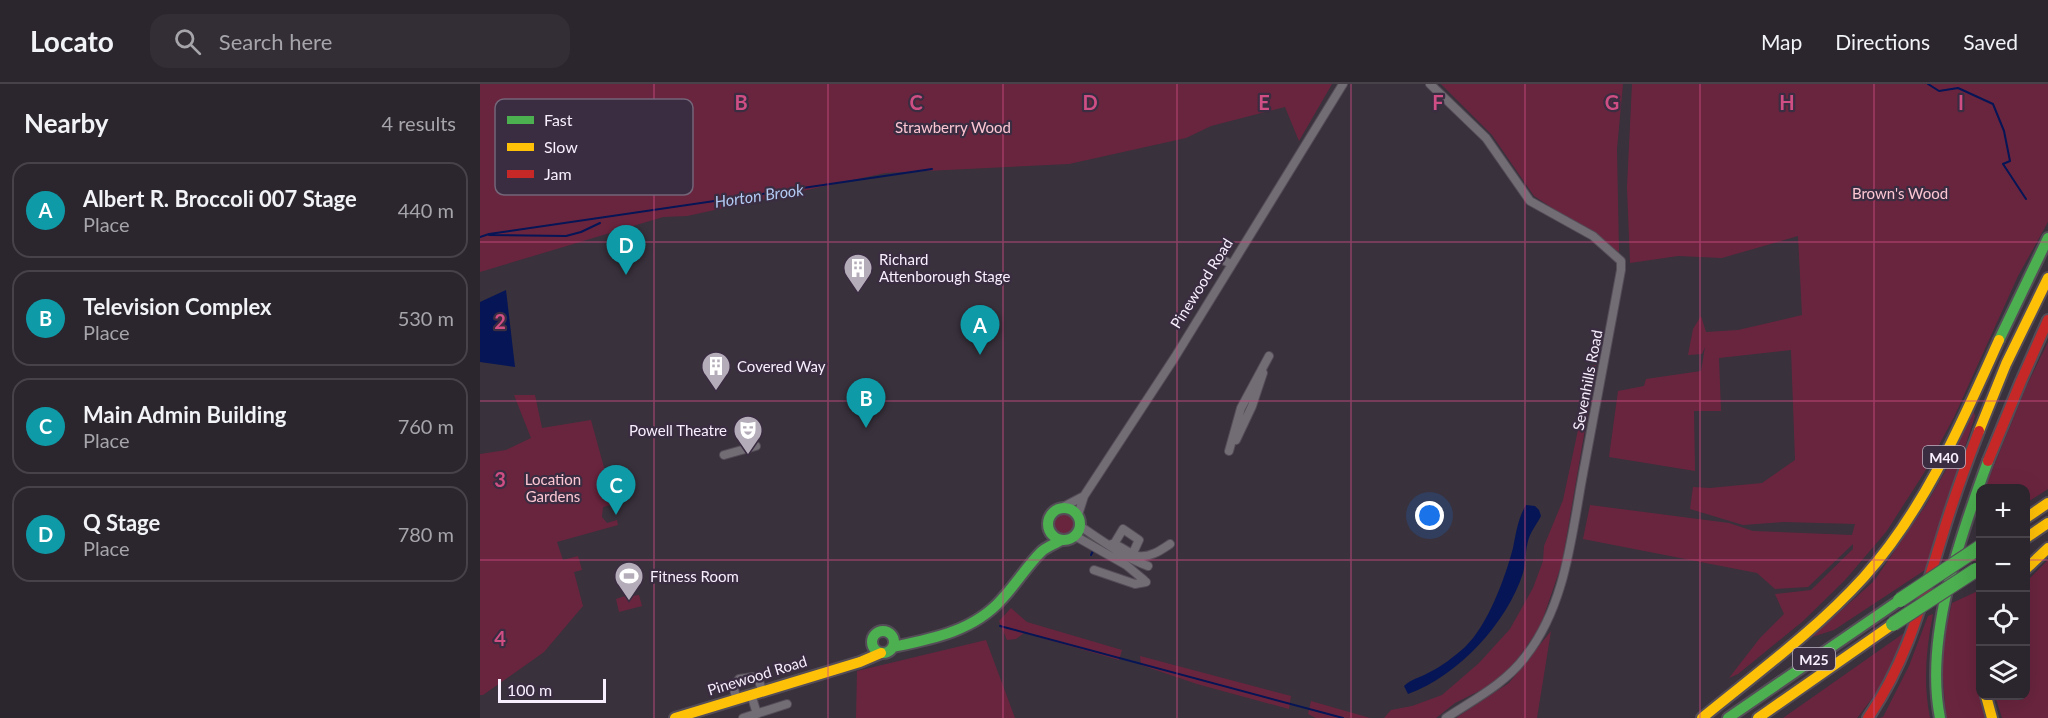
<!DOCTYPE html>
<html lang="en">
<head>
<meta charset="utf-8">
<style>
	body { margin:0; font-family:Lato,sans-serif; background:#332d35; color:#f1f3f6 }
	.controls { position:absolute; right:18px; bottom:18px; display:grid; overflow:hidden; border-radius:12px; box-shadow:0 6px 24px #0002 }
	.controls button { width:54px; height:54px; display:grid; place-items:center; padding:0; border:0; border-bottom:2px solid #474249; background:#2b252d; color:#f1f3f6; font:30px sans-serif }
	.scale { position:absolute; left:18px; bottom:15px; width:108px; box-sizing:border-box; padding-left:6px; border:3px solid #f7effd; border-top:0; font-size:16px; line-height:21px; white-space:nowrap; color:#f7effd; -webkit-text-stroke:4px #3a2c41; paint-order:stroke }
	.you { position:absolute; left:950px; top:432px; width:21px; height:21px; margin:-15px; border:4px solid #fff; border-radius:50%; background:#1a73e8; box-shadow:0 0 0 9px #1a73e833 }
	.badge { display:grid; place-items:center; width:39px; height:39px; border-radius:50%; background:#95b2f1; color:#fff; font-size:20px; font-weight:700 }
	.pin { position:absolute; translate:-50% -50px; filter:drop-shadow(0 2px 3px #0008) }
	.pin::after { content:''; position:absolute; top:32px; width:21px; height:18px; background:inherit; clip-path:polygon(0 0,100% 0,50% 100%) }
	.list { margin:0; padding:0; list-style:none }
	h2 { display:flex; justify-content:space-between; align-items:center; height:78px; margin:0; padding:0 24px; font-size:26px }
	h2 small { font-size:20px; font-weight:400; color:#a6a5aa }
	.list li { display:grid; grid-template-columns:39px 1fr auto; gap:18px; align-items:center; box-sizing:border-box; height:96px; margin:0 12px 12px; padding:0 12px; border:2px solid #474249; border-radius:18px }
	.list b { display:block; font-size:22px; white-space:nowrap }
	.list p { margin:0; font-size:20px; white-space:nowrap; color:#a6a5aa }
	.list em { font-size:20px; font-style:normal; color:#a6a5aa }
	.icon { flex:none; width:33px; height:33px; fill:none; stroke:currentColor; stroke-width:2; stroke-linecap:round; stroke-linejoin:round }
	.map { position:relative; flex:none; width:1568px; height:634px; overflow:hidden }
	header { display:flex; align-items:center; gap:36px; box-sizing:border-box; height:84px; padding:0 30px; background:#2b252d; border-bottom:2px solid #474249 }
	header strong { font-size:28px }
	nav { display:flex; gap:33px; margin-inline-start:auto; font-size:21px }
	.search { width:420px; height:54px; background:#332d35; display:flex; align-items:center; gap:15px; box-sizing:border-box; padding:0 21px; border-radius:18px; color:#a6a5aa; font-size:22px }
	main { display:flex }
	aside { flex:1; background:#2b252d }
	.map>svg:first-child { display:block }
</style>
</head>
<body>
<header>
<strong>Locato</strong>
<div class="search"><svg class="icon" aria-label="search" viewBox="0 0 24 24"><circle cx="10" cy="10" r="6"/><path d="M15 15l6 6"/></svg>Search here</div>
<nav><a>Map</a><a>Directions</a><a>Saved</a></nav>
</header>
<main>
<aside>
<h2>Nearby<small>4 results</small></h2>
<ul class="list">
<li><span class="badge" style="background:#0f9aa8">A</span><div><b>Albert R. Broccoli 007 Stage</b><p>Place</p></div><em>440 m</em></li>
<li><span class="badge" style="background:#0f9aa8">B</span><div><b>Television Complex</b><p>Place</p></div><em>530 m</em></li>
<li><span class="badge" style="background:#0f9aa8">C</span><div><b>Main Admin Building</b><p>Place</p></div><em>760 m</em></li>
<li><span class="badge" style="background:#0f9aa8">D</span><div><b>Q Stage</b><p>Place</p></div><em>780 m</em></li>
</ul>
</aside>
<div class="map">
<svg width="1568" height="634" viewBox="0 0 1568 634">
	<rect width="100%" height="100%" fill="#39313c"/>
	<path fill="#6a253e" d="M0,0h852l-33,57 -14,-34 -74,19 -25,12 -117,26 -184,9 -198,43 -24,1 -183,55z
		M961,0h182l-6,65 2,103 -85,-56 -42,-61z
		M1152,0h416v138l-30,54 -64,141 -30,56 -38,59 -41,48 -42,41 -65,53 -9,4 31,-40 24,-24 -9,-20 36,-4 42,-41v-5l-45,43 -33,2 -18,-16 -174,-34 7,-34 139,18 24,8 99,4 3,-11 -71,-2 -41,3 -53,-16 3,-22 17,1 52,-5 33,-23 -4,-110 -72,8 2,53h-27l1,60 -86,-14 9,-66 26,-5 2,-7 55,-8 4,-24 -3,7 -14,1 5,-26 8,-13 5,16 32,-2 64,-15 -4,-79 -76,22 -44,-2 -48,7 -3,-76z
		M1568,258v147l-22,14v-15h-41l42,-103z
		M1112,281h4l-34,198 -22,64 -24,34 -19,21 -42,21 -19,15h-52l7,-8 21,-4 30,-11 37,-32 31,-34 23,-41 10,-27 1,-15 19,-46z
		M34,311h21l7,33 49,-8 23,84 -11,3 -1,10 5,6 10,-3 1,5 -61,17 6,18 15,-4 4,14 -8,2 9,34 -39,46 -61,43h-3v-241l26,-4 25,-12z
		M1493,325l2,7 -50,154 -91,60 -22,7 62,-56 52,-76 20,-35z
		M571 439a13 13 0 1 1 26 0a13 13 0 1 1-26 0Z
		M1568,476v158h-46l-7,-22h31v-114z
		M1500,506v58l-3,28 9,42h-40l-5,-67 11,-48z
		M151,510l1,2 7,-1 3,11 -23,6 -3,-13z
		M531,524l16,14 95,28 -3,10 -95,-27 -8,6 -9,1 -8,-19z
		M1453,530c-7,35 -10,69 -3,104h-51l4,-1 26,-51 19,-50z
		M1071,547l-14,87h-81l53,-35z
		M1424,549l-12,35 -12,20 -23,30h-74z
		M506,556l29,78h-159l1,-47z
		M660,572l151,40 -2,13 -92,-25 -56,-19z
		M831,617l59,17h-54l-8,-4z"/>
	<path fill="#051556" d="M26,206l9,77 -35,-5v-60z
		M1046,421l9,1 4,4 2,6c-4,8 -11,16 -13,25 -3,10 -2,21 -5,32 -16,50 -65,103 -115,121l-4,-8c7,-7 15,-8 24,-13 13,-6 27,-17 37,-26 23,-22 40,-69 48,-99 3,-15 5,-30 13,-43z"/>
	<g fill="none" stroke-linecap="round" stroke-linejoin="round">
		<path stroke="#051556" stroke-width="2" d="M1448,0l11,7 19,-3 35,16 11,27 6,30 -7,3 23,35
			M9,151l77,1 15,-4 19,-9
			M0,153l9,-3 443,-65
			M611,471l2,-4
			M520,542l343,92"/>
		<g stroke="#544d57" stroke-width="10">
			<path id="street" d="M950,0l56,54 44,63 63,35 28,25v9c-12,64 -24,128 -36,193 -13,65 -17,140 -60,194 -20,27 -52,43 -79,61
				M739,174l12,6
				M756,356l16,-34 11,-33
				M749,367l12,-43 28,-52
				M244,371l32,-9
				M583,423l21,-11
				M598,431l6,-19 91,-139 168,-273
				M600,442c22,15 44,31 68,40
				M595,452l51,29 18,15
				M632,460c10,2 17,10 26,12 12,2 23,-6 32,-12
				M634,460l9,-15 16,11 -6,13
				M614,486l41,14 11,-2
				M271,610l6,20
				M256,615l-2,-11 5,-9 14,-2 6,4 3,9
				M263,634l44,-14"/>
		</g>
		<g stroke="#544d57" stroke-width="14">
			<path id="fast" d="M1519,256l49,-102
				M568 440a16 16 0 1 1 32 0a16 16 0 1 1-32 0Z
				M392 558a11 11 0 1 1 22 0a11 11 0 1 1-22 0Z
				M413,563c39,-8 81,-16 109,-48 14,-15 25,-33 39,-47 5,-5 14,-8 20,-12
				M1248,634l172,-118
				M1460,634c-16,-80 20,-181 48,-257"/>
		</g>
		<g stroke="#544d57" stroke-width="14">
			<path id="slow" d="M1499,347l27,-67 42,-86
				M1546,434l22,-15
				M1546,454l22,-15
				M1546,485l22,-21
				M1506,612l6,22
				M195,634l185,-56 21,-9
				M1222,634c55,-45 114,-88 162,-141 61,-68 98,-155 135,-237
				M1278,634l135,-94"/>
		</g>
		<g stroke="#544d57" stroke-width="14">
			<path id="jam" d="M1508,377l33,-80 27,-61
				M1388,634c39,-57 53,-113 73,-178 11,-37 24,-73 38,-109"/>
		</g>
		<use href="#street" stroke="#726c75" stroke-width="8"/>
		<use href="#fast" stroke="#4caf50" stroke-width="10"/>
		<use href="#slow" stroke="#ffc107" stroke-width="10"/>
		<use href="#jam" stroke="#c62828" stroke-width="10"/>
		<g stroke="#544d57" stroke-width="16" stroke-linecap="butt">
			<path id="fast-bridge" d="M1420,516l80,-53
				M1413,540l83,-54"/>
		</g>
		<use href="#fast-bridge" stroke="#4caf50" stroke-width="14"/>
	</g>
	<path fill="none" stroke="#cf4e84" stroke-width="1.5" stroke-opacity="0.55" d="M174,0v634M348,0v634M523,0v634M697,0v634M871,0v634M1045,0v634M1220,0v634M1394,0v634M0,158h1568M0,317h1568M0,476h1500M1546,476h22"/>
	<defs>
		<g id="building-pin" transform="scale(1.5)"><path d="M0 17L-7.5 6A9.5 9.5 0 1 1 7.5 6Z" fill="#b4acb9" stroke="#3a2c41"/><path d="M-4-6H4V6H1V3H-1V6H-4ZM-2.5-4.3h1.7v1.8h-1.7ZM.8-4.3h1.7v1.8H.8ZM-2.5-1h1.7V.8h-1.7ZM.8-1h1.7V.8H.8Z" fill="#fff"/></g>
		<g id="theatre-pin" transform="scale(1.5)"><path d="M0 17L-7.5 6A9.5 9.5 0 1 1 7.5 6Z" fill="#b4acb9" stroke="#3a2c41"/><path d="M-5-5.5Q0-4 5-5.5V0Q5 5 0 6Q-5 5-5 0ZM-3.3-2.5H-1v1.5H-3.3ZM1-2.5H3.3v1.5H1ZM-2.8 1Q0 5.5 2.8 1Z" fill="#fff"/></g>
		<g id="stadium-pin" transform="scale(1.5)"><path d="M0 17L-7.5 6A9.5 9.5 0 1 1 7.5 6Z" fill="#b4acb9" stroke="#3a2c41"/><path d="M0-5a6.5 5 0 1 0 0 10a6.5 5 0 1 0 0-10ZM-3.5-1.8h7v3.6h-7Z" fill="#fff"/></g>
	</defs>
	<g fill-rule="evenodd">
		<use href="#building-pin" x="378" y="184"/>
		<use href="#building-pin" x="236" y="282"/>
		<use href="#theatre-pin" x="268" y="346"/>
		<use href="#stadium-pin" x="149" y="492"/>
	</g>
	<g text-anchor="middle" dominant-baseline="central" stroke-width="4.5" stroke-linejoin="round" paint-order="stroke">
		<g fill="#3a2c41" stroke="#beb4c5" stroke-width="1.5">
			<rect x="1443" y="362" width="42" height="22" rx="4.5"/>
			<rect x="1313" y="564" width="42" height="22" rx="4.5"/>
		</g>
		<g font-size="14" font-weight="bold" fill="#f7effd">
			<text x="1464" y="373">M40</text>
			<text x="1334" y="575">M25</text>
		</g>
		<g font-size="15" fill="#fcc6d3" stroke="#3a2c41">
			<text x="473" y="43">Strawberry Wood</text>
			<text x="1420" y="109">Brown's Wood</text>
			<text x="73" y="395">Location<tspan x="73" dy="17">Gardens</tspan></text>
		</g>
		<g font-size="15" fill="#f7effd" stroke="#3a2c41" text-anchor="start">
			<text x="399" y="175">Richard<tspan x="399" dy="17">Attenborough Stage</tspan></text>
			<text x="257" y="282">Covered Way</text>
			<text x="247" y="346" text-anchor="end">Powell Theatre</text>
			<text x="170" y="492">Fitness Room</text>
		</g>
		<g font-size="15" fill="#f7effd" stroke="#3a2c41">
			<text transform="translate(721 199) rotate(-58)">Pinewood Road</text>
			<text transform="translate(1107 296) rotate(-79)">Sevenhills Road</text>
			<text transform="translate(277 591) rotate(-17)">Pinewood Road</text>
		</g>
		<g font-size="16" font-style="italic" fill="#b2c9f2" stroke="#3a2c41">
			<text transform="translate(279 111) rotate(-8)">Horton Brook</text>
		</g>
	</g>
	<rect x="15" y="15" width="198" height="96" rx="9" fill="#3a2c41" stroke="#736679" stroke-width="1.5"/>
	<rect x="27" y="32" width="27" height="8" fill="#4caf50"/>
	<rect x="27" y="59" width="27" height="8" fill="#ffc107"/>
	<rect x="27" y="86" width="27" height="8" fill="#c62828"/>
	<g font-size="16" fill="#f7effd">
		<text x="64" y="42">Fast</text>
		<text x="64" y="69">Slow</text>
		<text x="64" y="96">Jam</text>
	</g>
	<g font-size="20" text-anchor="middle" font-weight="bold" fill="#cf4e84" stroke="#3a2c41" stroke-width="4.5" stroke-linejoin="round" paint-order="stroke">
		<text x="261" y="26">B</text>
		<text x="436" y="26">C</text>
		<text x="610" y="26">D</text>
		<text x="784" y="26">E</text>
		<text x="958" y="26">F</text>
		<text x="1132" y="26">G</text>
		<text x="1307" y="26">H</text>
		<text x="1481" y="26">I</text>
		<text x="20" y="245">2</text>
		<text x="20" y="403">3</text>
		<text x="20" y="562">4</text>
	</g>
</svg>
<div class="controls">
<button>+</button>
<button>−</button>
<button><svg class="icon" aria-label="locate" viewBox="0 0 24 24"><circle cx="12" cy="12" r="6"/><path d="M12 2v4M12 18v4M2 12h4M18 12h4"/></svg></button>
<button><svg class="icon" aria-label="layers" viewBox="0 0 24 24"><path d="M12 4l9 5-9 5-9-5zM3 14l9 5 9-5"/></svg></button>
</div>
<div class="scale">100 m</div>
<div class="you"></div>
<div class="pin badge" style="left:500px;top:271px;background:#0f9aa8">A</div>
<div class="pin badge" style="left:386px;top:344px;background:#0f9aa8">B</div>
<div class="pin badge" style="left:136px;top:431px;background:#0f9aa8">C</div>
<div class="pin badge" style="left:146px;top:191px;background:#0f9aa8">D</div>
</div>
</main>
</body>
</html>
